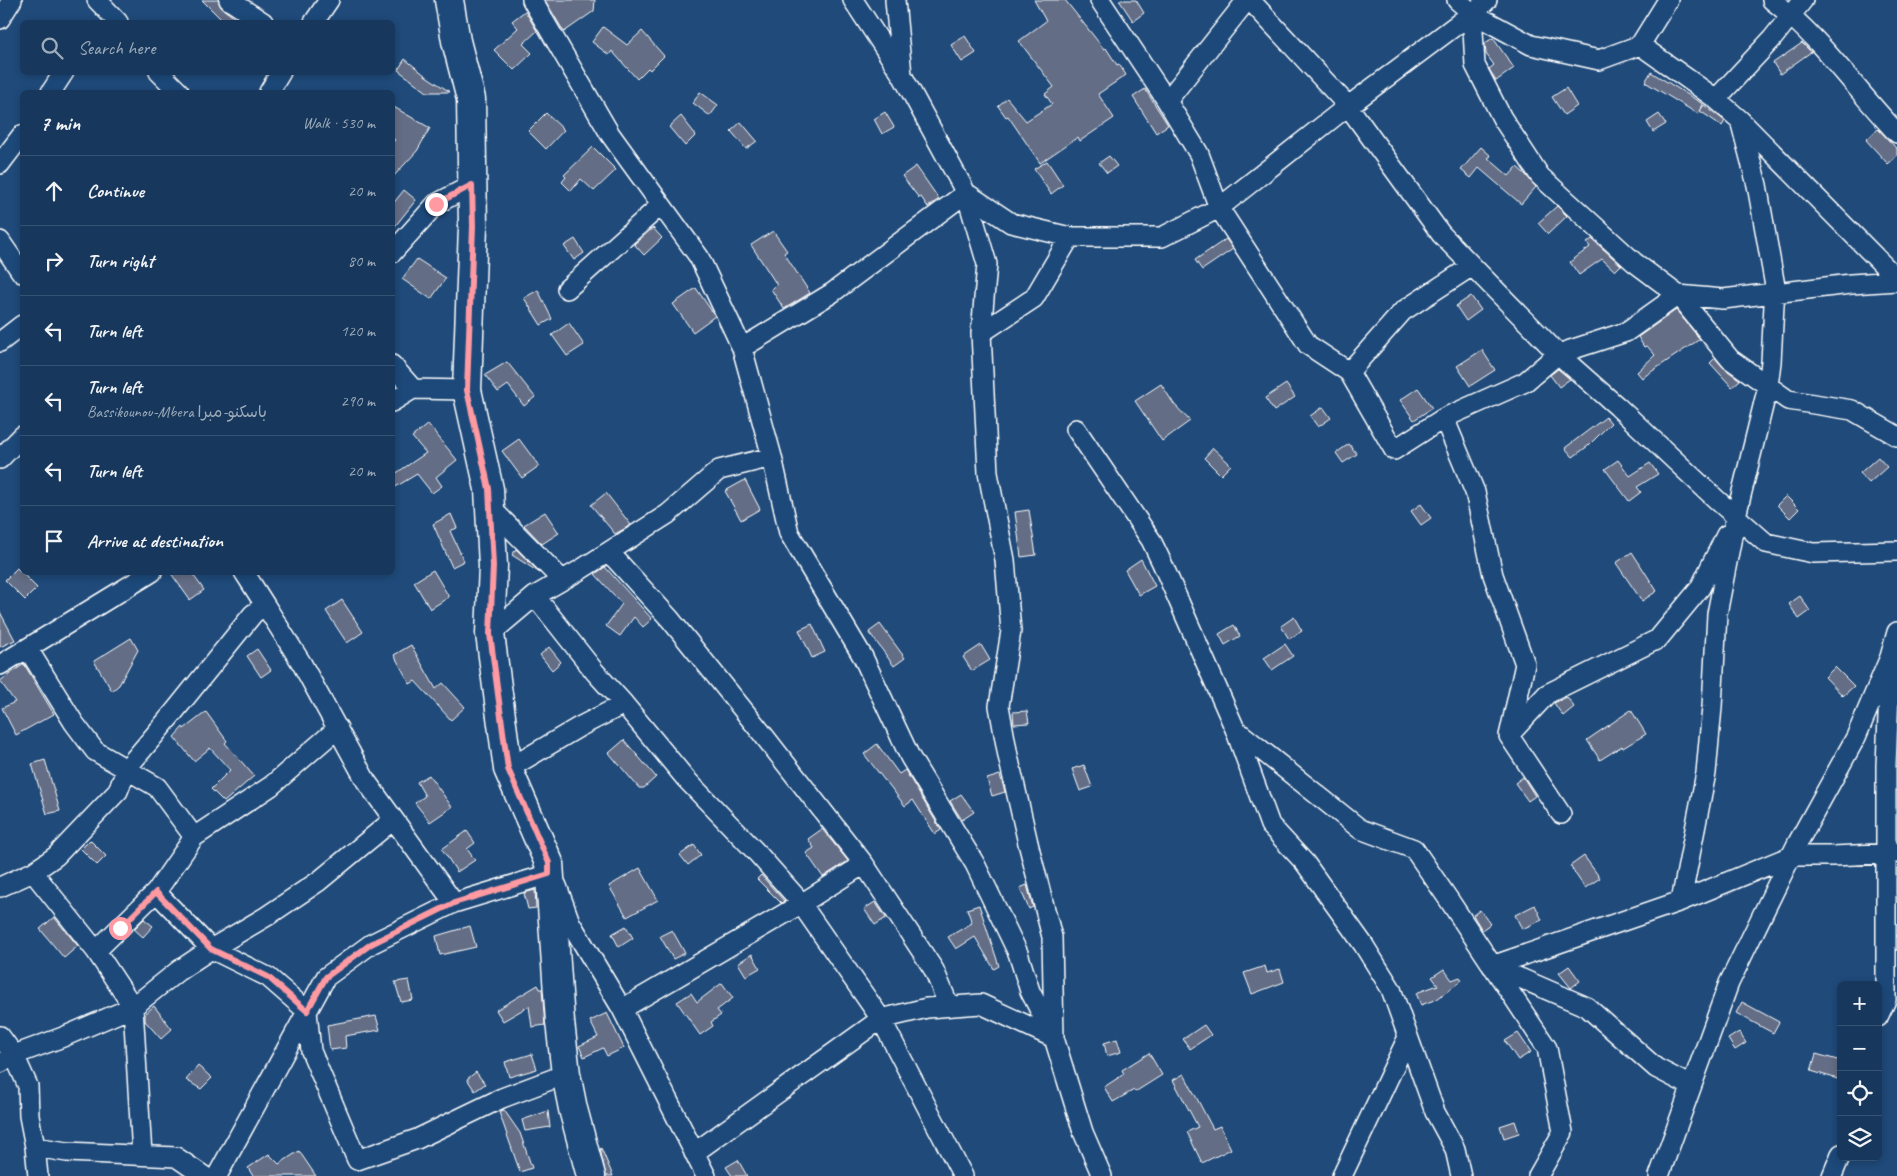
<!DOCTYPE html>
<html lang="en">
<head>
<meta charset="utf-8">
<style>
	body { margin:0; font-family:Caveat,"Playpen Sans Arabic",sans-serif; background:#244365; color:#f1f3f6 }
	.controls { position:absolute; right:15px; bottom:15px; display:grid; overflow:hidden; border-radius:8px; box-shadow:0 2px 8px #0003 }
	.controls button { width:45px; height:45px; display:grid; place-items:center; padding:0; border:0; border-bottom:1px solid #365272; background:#17385c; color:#f1f3f6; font:25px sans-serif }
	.stop { position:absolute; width:15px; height:15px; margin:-11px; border:4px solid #ff9aa2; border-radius:50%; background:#fff }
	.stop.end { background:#ff9aa2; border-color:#fff; box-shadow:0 1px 5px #0008 }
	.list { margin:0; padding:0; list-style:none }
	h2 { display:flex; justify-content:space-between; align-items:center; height:65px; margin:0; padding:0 20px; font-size:21px }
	h2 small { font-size:16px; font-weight:400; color:#9eacbb }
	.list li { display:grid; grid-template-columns:32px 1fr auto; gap:15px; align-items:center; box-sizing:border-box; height:70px; padding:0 20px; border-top:1px solid #365272 }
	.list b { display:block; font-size:19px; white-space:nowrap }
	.list p { margin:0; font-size:16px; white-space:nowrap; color:#9eacbb }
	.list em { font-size:16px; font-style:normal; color:#9eacbb }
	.icon { flex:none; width:28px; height:28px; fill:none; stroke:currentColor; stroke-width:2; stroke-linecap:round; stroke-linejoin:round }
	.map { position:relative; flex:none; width:1897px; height:1176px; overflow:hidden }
	.search { position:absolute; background:#17385c; box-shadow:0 2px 8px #0003; left:20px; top:20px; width:375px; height:55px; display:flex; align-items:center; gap:12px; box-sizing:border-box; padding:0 18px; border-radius:8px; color:#9eacbb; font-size:19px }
	.panel { position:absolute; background:#17385c; box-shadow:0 2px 8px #0003; left:20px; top:90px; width:375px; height:485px; border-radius:8px }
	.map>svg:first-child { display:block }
</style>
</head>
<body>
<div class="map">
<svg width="1897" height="1176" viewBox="0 0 1897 1176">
	<rect width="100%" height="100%" fill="#1f4a7a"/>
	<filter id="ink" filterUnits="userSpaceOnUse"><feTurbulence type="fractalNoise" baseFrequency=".02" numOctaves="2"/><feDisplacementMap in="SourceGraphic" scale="10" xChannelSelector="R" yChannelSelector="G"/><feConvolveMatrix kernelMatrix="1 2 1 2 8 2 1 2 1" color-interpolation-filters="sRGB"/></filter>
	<g filter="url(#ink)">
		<path fill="#646d85" stroke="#fff" d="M202,0h16l5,9 17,13h-16z
			M545,0h50l-1,11 -30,21z
			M1034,0h31l39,49 2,-1 11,17 2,-1 7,11 -28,19 16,24 -34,23 -2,-4 -38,26 -32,-47 -2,1 -8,-11 9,-8 19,23 26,-17 -7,-10 9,-7 -35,-46 27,-20z
			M1119,0h17l8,13 -11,8z
			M525,11l12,20 -14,13 9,9 -18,17 -20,-20 24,-22 -6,-7z
			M603,27l24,18 15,-14 22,25 -14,14 -2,-2 -11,11 -25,-28 -3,4 -17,-13z
			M965,36l11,17 -14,9 -11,-17z
			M1493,38l21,30 -18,13 -7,-12 5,-4 -8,-11 -1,-11z
			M1802,43l9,9 -31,22 -7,-11z
			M405,59l21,17 24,16h-23l-29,-22z
			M1651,72l52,32 -5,10 -53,-32z
			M1566,88l11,18 -13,9 -12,-18z
			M1145,89l23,36 -12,8 -23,-36z
			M700,92l18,13 -8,11 -17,-13z
			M1704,105l21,16 -3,5 -22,-15z
			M392,106l38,22 -13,23 -25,27v-35l3,-3 -3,-3z
			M885,112l9,15 -12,7 -8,-15z
			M546,113l18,17 -18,19 -18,-18z
			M1659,114l7,10 -13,8 -6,-10z
			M681,116l15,19 -11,11 -16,-19z
			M741,122l16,19 -11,8 -15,-18z
			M1878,129l19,20v7l-9,8 -22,-24z
			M593,147l23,23 -22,21 -13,-12 -10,12 -9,-9 4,-5 -2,-2z
			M1481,147l10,9 -3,2 21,18 8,-9 8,7 11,13 -15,17 -42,-36 -8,10 -10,-8z
			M1109,156l8,10 -10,7 -8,-10z
			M1047,161l16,24 -12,9 -17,-25z
			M916,166l23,33 -11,8 -7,-10 -2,1 -17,-22z
			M404,190l12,10 -24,30v-25z
			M1557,206l10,10 -19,18 -10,-11z
			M653,228l9,10 -18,17 -10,-11z
			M773,231l14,20 -3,2 26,40 -26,16 -13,-20 6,-4 -26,-40z
			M575,239l9,14 -10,7 -10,-14z
			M1226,239l7,10 -31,21 -7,-10z
			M1592,239l29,26 -6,6 -13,-12 -23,16 -9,-13 20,-15 -3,-4z
			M417,259l29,19 -15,21 -29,-20z
			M696,288l19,28 -22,16 -20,-28z
			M538,290l14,29 -11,6 -17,-27z
			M1471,296l10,14 -15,11 -10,-15z
			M1676,310l24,29 -58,39 -5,-6 18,-17 -8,-9 -3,1 -6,-10z
			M569,323l15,22 -17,11 -15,-21z
			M1482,350l13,20 -25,16 -13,-20z
			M1715,358l9,10 16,12 -8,7 -22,-24z
			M507,362l28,35 -11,9 -16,-21 -10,7 -13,-17z
			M1558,369l12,10 -11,8 -9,-12z
			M1161,384l13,20 16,17 -28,20 -27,-40z
			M1286,384l9,13 -21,14 -9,-13z
			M1418,388l14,20 -18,12 -14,-20z
			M1323,407l8,11 -13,9 -8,-11z
			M1606,417l5,6 -23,23 -15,11 -8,-9z
			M428,424l29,36 -21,17 6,9 -10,7 -15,-19 -25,15v-13l34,-23 -14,-16z
			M519,439l20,27 -17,12 -20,-27z
			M1349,444l8,10 -14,9 -7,-10z
			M1213,448l18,17 -10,10 -17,-17z
			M1878,457l9,10 -18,16 -9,-10z
			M1618,460l12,16 20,-13 8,11 -21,13 4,5 -12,9 -24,-32z
			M745,480l15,29 -19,11 -16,-29z
			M606,493l25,32 -16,9 -24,-29z
			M1786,496l13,13 -9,9 -13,-13z
			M1421,504l10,14 -10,7 -10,-14z
			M1029,510l7,45 -15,2 -6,-45z
			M545,512l14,21 -17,11 -18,-19z
			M451,514l6,14 -7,3 14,30 -12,6 -19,-43z
			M516,549l24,24 -28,-18z
			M1632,552l25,39 -15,10 -26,-38z
			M1141,559l14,27 -16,9 -14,-25z
			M605,567l47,52 -9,8 -9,-10 -14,19 -14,-10 16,-22 -27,-30z
			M17,568l20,20 -12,12 -20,-20z
			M433,570l16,27 -19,12 -16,-27z
			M170,572h21l13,18 -14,10z
			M1800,596l10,15 -11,8 -10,-15z
			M342,600l21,32 -16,11 -21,-32z
			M0,612l15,28 -15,7z
			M1294,617l8,14 -13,8 -8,-13z
			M812,624l13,28 -13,6 -13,-28z
			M880,624l25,34 -11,8 -25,-34z
			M1234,625l6,11 -15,9 -6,-11z
			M131,638l7,12 -19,35 -7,6 -18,-30z
			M1285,644l8,12 -21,14 -8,-12z
			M411,645l25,44 7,-6 22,24 -14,13 -36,-39 -5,3 -16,-29z
			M981,645l9,15 -18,11 -9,-14z
			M549,647l12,15 -9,8 -12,-15z
			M257,649l14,21 -10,7 -14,-21z
			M24,664l30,50 -38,21 -14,-27 13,-6 -15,-21z
			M1835,667l19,19 -11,10 -18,-19z
			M1567,697l7,10 -11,9 -9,-13z
			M1631,710l15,24 -23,14 -1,-2 -22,14 -13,-20z
			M1027,711l2,12 -15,1 -1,-12z
			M206,712l21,29 -2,2 29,33 -30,26 -13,-13 19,-19 -20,-22 -16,13 -20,-24 9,-10 1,2z
			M624,740l32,37 -12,11h-5l-30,-35z
			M877,744l22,30 6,-4 36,60 -6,4 -22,-34 -8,6 -19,-25h-1l-21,-27z
			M45,760l15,51 -13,3 -15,-50z
			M1084,765l8,22 -12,4 -8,-22z
			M429,775l23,32 -22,15 -15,-19 10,-7 -8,-14z
			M1000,775l5,17 -13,4 -5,-17z
			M1523,777l12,19 -7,5 -13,-18z
			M961,794l13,18 -12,8 -12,-19z
			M822,829l26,32 -25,16 -17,-24 8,-5 -6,-9z
			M467,831l8,12 -8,6 8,11 -18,12 -15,-23z
			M90,840l16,16 -9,9 -16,-16z
			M694,845l7,10 -13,10 -8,-10z
			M1584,856l16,22 -15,10 -15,-22z
			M640,868l18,32 -31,17 -18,-31z
			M761,875l23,26 -3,2 -24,-24z
			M1027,885l6,22 -4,2 -9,-21z
			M535,890l1,18 -8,1 -4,-16z
			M875,902l11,16 -11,7 -11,-16z
			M979,905l20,61 -5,3 -19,-32 -19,12 -8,-12 24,-14 -5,-14z
			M1535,905l7,15 -20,9 -7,-14z
			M1480,910l10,14 -8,6 -9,-15z
			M54,917l24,29 -14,12 -24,-29z
			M144,919l9,7 -10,11 -9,-8z
			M470,926l6,21 -36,8 -4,-19z
			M626,926l7,12 -14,9 -7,-13z
			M672,930l13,23 -12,6 -13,-23z
			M752,954l8,14 -14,8 -8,-13z
			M1265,966l2,7 13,-4 4,13 -32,12 -8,-21z
			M1569,966l11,15 -9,7 -12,-15z
			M1444,969l8,11 8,-3 2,3 -25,19 -16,6 -5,-12 22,-8 -6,-8z
			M409,980l4,20 -12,2 -6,-20z
			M722,983l11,15 -16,12 4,5 -10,7 2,4 -13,9 -23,-33 14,-9 6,9z
			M538,985l2,4h2l3,36 -13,2 -3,-21 -26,15 -7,-11z
			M1742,1002l37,20 -6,11 -37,-20z
			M154,1006l18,23 -11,10 -16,-18v-7z
			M607,1013l17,35 -17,8 -4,-8 -19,9 -5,-11 19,-9 -8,-16z
			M376,1016l4,14 -35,6 1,12 -16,2 -3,-25z
			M1204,1025l7,10 -21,14 -7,-10z
			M1739,1032l7,11 -11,7 -7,-11z
			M1518,1033l13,19 -13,8 -13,-19z
			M1117,1039l4,13 -14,4 -3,-13z
			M1149,1053l13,22 -27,17 -1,-2 -21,12 -9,-15 20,-13 -2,-4z
			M532,1054l5,15 -28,8 -4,-15z
			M1816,1054l25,7v19l-30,-9z
			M198,1066l14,12 -11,11 -15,-9z
			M476,1072l9,12 -10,7 -8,-12z
			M1184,1074l29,55 7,-3 11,23 -29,14 -15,-31 11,-5 -25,-47z
			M504,1110l16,23 12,35 -12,4 -21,-60z
			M548,1111l2,16 -25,4 -3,-11z
			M1515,1121l4,12 -15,5 -4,-12z
			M601,1148l12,28h-7l-6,-27z
			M299,1151l17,25h-63l-5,-8 21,-14 10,10z
			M738,1160l9,16h-15l-6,-9z"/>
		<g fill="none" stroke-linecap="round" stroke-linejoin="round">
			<g stroke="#fff" stroke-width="22">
				<path id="street" d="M97,0l21,22
					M229,0l34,22
					M532,0l78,134 89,123 43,91 30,109 17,76 74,124 47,100 65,107 43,89 12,38 21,41
					M853,0l47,72
					M895,0l7,75 64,118 21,71 -6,69 7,140 17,87 6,71 -12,75 9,50 20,87 24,94 2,101 29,94 19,44
					M1100,0l67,101
					M1247,0l-80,101 32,53 20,54 89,137 41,27 45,78 50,-32 31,74 18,83 32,89 -16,72 52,78
					M1250,0l98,106 93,128 117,120 60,53 99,93 49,43 47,10 84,-2
					M1457,0l15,13 59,32 68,15 41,-15 28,-45
					M1772,0c49,38 83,89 125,133
					M1472,13l3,52 27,53 38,58 94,86 44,33 52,64 58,41 64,10 45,26
					M0,19l12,-19
					M314,22l15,-22
					M1640,45l76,54 24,21 157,159
					M159,72l20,20
					M51,92l13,-20
					M269,92l12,-20
					M1716,99l56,-60 31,-39
					M0,164l22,-29
					M966,193l45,30 59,14h92l57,-29 120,-95 140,-105 8,-8
					M0,241l22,32
					M392,253l44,-49 36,-19
					M567,289l94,-84
					M981,333l53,-35 36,-61
					M0,342l22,-17
					M742,348l90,-55 134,-100
					M392,365l21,24 54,1
					M1349,372l54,-61 69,-45
					M392,402l21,-13
					M1444,418l81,-36 33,-28 68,-22 52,-37 45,4 128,-15 46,-3
					M1076,429l75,111 11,23 73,166 35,96 35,38 58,81 28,45 44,123 20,37 6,27
					M0,459l22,-23
					M490,507l72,73
					M609,552l61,67 91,113 103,132 70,106 15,36
					M535,596l60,76 29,32 62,75 72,75 39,44 84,121 82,157
					M265,605l37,59 64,117 88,122
					M490,634l45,-38 45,-26 88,-56 51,-44 53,-13
					M28,649l46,74 21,28 62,36 37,50
					M0,665l152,-93
					M1894,667l-4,-10 7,-25
					M1235,729l125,100 54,20 35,51 98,148 16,84 -25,44
					M1509,735l38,-41 111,-55 42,-51 26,-53
					M508,769l71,-42 45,-23
					M33,872l63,79 37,56 9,148
					M557,886l13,36 52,87 84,167
					M0,887l33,-15 23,-16 62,-65 9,-23 47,-56 79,-98 12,-9 -21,-33
					M156,892l55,57 56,-33 52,-35 74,-61
					M1681,901l25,-128 6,-66 5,-93 19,-98 32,-130 3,-24 4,-76 -18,-101 -17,-65
					M96,951l60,-59 38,-55 77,-51 67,-58
					M1492,966l189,-65 110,-45h42l64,-3
					M1492,966l95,41 69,61 35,18
					M622,1009l179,-105 63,-40
					M1878,1017l8,-17v-235l4,-97
					M0,1036l14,19 14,31 1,30 6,31 3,29
					M0,1063l14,-8 49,-18 70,-30 45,-36 33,-22 57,28 39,34 4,40 46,109 60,-21 85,-41 64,-24
					M35,1147l32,5 109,5 28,19
					M694,1153l187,-134 46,-11 54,-4 73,34
					M217,1176l109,-199 45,-33 83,-41 95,-29
					M1342,1176l66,-139
					M1659,1176l70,-193 68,-139 59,-107 34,-80
					M1832,1176l9,-22"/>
			</g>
			<g stroke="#fff" stroke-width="31">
				<path id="secondary" d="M449,0l7,41 15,58 2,127 -6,164 22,99 4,77 -3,68 18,135 41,94 11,159 6,52 7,35 18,67"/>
			</g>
			<use href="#street" stroke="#1f4a7a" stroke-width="19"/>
			<use href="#secondary" stroke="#1f4a7a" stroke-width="28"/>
		</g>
	</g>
	<g fill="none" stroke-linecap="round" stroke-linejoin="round" filter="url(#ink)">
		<path stroke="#ff9aa2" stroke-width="6" d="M120,928l36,-36 55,57 57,28 39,34 19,-34 45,-33 83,-41 95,-29v-11l-41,-94 -18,-135 3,-68 -4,-77 -22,-99 6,-164 -1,-41 -36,19"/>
	</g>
</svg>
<div class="controls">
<button>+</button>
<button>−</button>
<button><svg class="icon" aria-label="locate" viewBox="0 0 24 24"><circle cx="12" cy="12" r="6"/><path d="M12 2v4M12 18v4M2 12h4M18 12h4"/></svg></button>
<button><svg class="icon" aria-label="layers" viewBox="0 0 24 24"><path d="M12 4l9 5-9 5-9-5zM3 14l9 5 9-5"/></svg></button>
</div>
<div class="stop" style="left:120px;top:928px"></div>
<div class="stop end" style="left:436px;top:204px"></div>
<div class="search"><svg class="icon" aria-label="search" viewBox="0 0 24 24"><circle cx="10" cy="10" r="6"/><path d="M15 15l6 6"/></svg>Search here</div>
<section class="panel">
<h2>7 min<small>Walk · 530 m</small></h2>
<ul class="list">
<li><svg class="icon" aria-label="ahead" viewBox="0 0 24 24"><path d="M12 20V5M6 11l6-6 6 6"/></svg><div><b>Continue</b></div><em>20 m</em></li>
<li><svg class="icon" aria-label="right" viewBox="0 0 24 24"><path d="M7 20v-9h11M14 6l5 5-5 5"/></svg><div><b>Turn right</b></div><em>80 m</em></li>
<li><svg class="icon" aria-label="left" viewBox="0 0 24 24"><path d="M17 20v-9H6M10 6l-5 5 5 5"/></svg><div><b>Turn left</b></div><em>120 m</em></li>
<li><svg class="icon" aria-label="left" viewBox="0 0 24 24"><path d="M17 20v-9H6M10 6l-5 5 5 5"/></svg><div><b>Turn left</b><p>Bassikounou-Mbera باسكنو-مبرا</p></div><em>290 m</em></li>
<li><svg class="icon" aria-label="left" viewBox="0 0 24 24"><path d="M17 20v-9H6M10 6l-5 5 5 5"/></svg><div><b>Turn left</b></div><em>20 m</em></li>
<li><svg class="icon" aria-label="arrive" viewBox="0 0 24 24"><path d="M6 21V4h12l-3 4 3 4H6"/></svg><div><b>Arrive at destination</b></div></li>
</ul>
</section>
</div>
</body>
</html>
